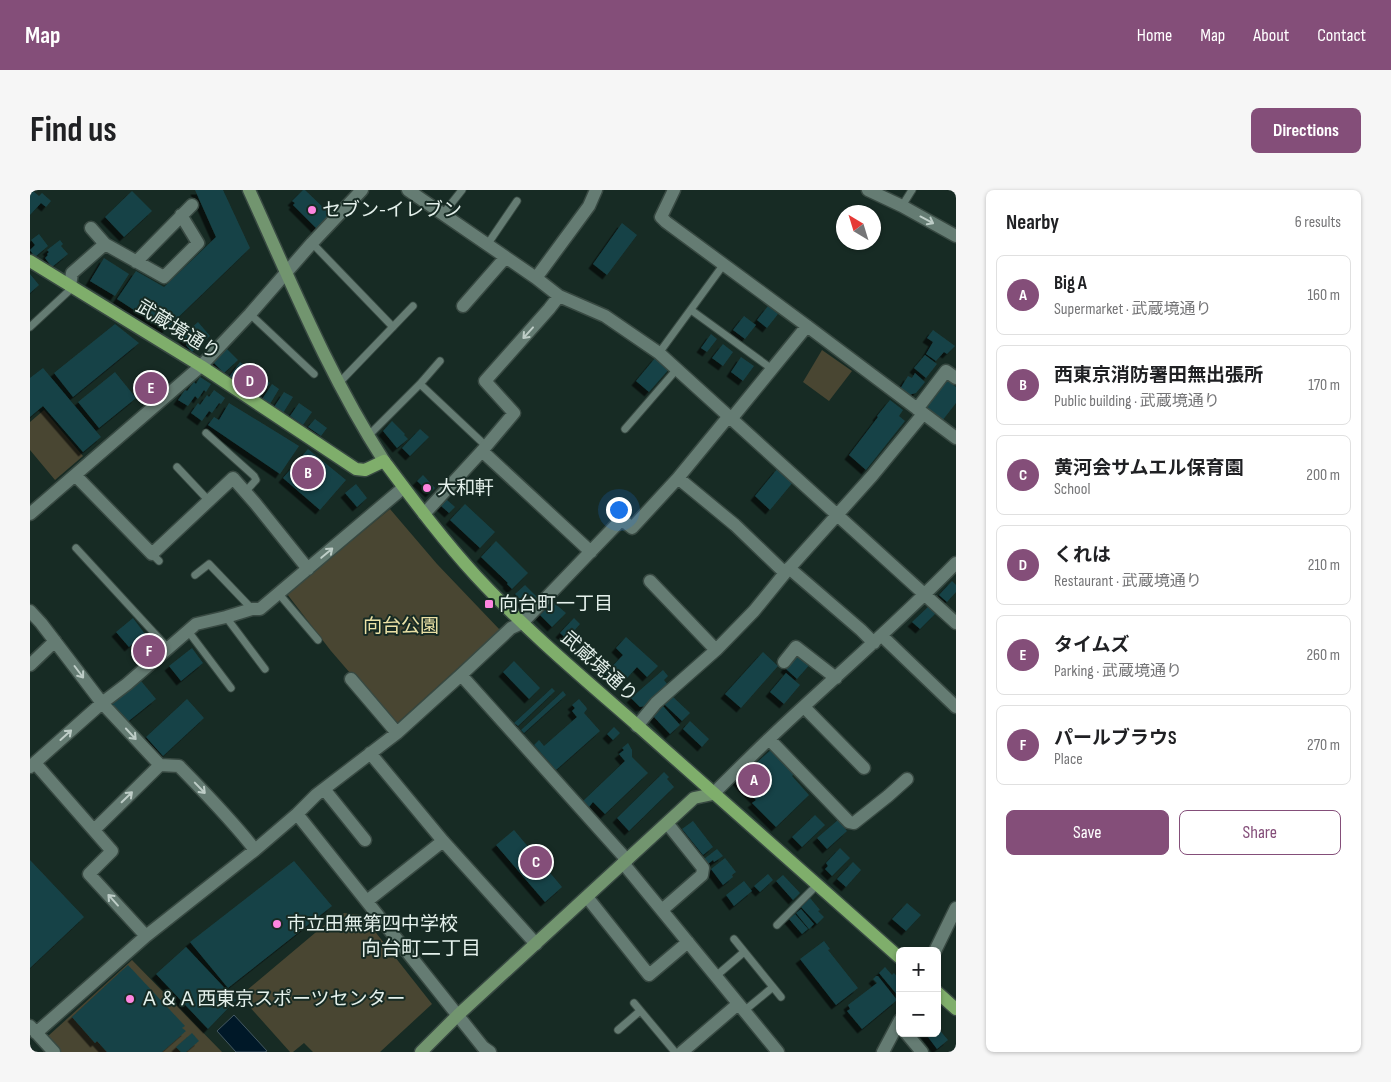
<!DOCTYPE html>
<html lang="en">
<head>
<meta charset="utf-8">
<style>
	body { margin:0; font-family:"Sofia Sans Condensed","Noto Sans JP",sans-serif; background:#f6f6f6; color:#202124 }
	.controls { position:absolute; right:15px; bottom:15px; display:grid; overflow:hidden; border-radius:8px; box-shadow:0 1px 4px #0004 }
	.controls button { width:45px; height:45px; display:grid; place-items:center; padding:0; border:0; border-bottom:1px solid #e0e0e0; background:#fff; color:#202124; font:25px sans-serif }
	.compass { position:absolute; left:806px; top:15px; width:45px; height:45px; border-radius:50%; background:#fff; box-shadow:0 1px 4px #0004; rotate:322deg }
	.you { position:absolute; left:588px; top:319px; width:18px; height:18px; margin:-12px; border:4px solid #fff; border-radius:50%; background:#1a73e8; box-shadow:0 0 0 8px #1a73e833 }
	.badge { display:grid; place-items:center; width:32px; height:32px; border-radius:50%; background:#844e79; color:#fff; font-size:16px; font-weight:700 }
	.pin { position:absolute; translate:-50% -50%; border:2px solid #fff; box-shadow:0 1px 5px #0006 }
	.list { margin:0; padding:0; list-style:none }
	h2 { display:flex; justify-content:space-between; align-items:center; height:65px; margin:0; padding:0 20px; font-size:21px }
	h2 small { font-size:16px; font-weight:400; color:#757577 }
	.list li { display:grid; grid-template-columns:32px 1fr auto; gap:15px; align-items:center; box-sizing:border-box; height:80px; margin:0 10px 10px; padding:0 10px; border:1px solid #e0e0e0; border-radius:8px }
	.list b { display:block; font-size:19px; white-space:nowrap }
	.list p { margin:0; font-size:16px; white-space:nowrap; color:#757577 }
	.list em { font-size:16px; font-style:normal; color:#757577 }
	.actions { display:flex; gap:10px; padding:15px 20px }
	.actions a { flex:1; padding:11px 0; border:1px solid #844e79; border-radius:8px; text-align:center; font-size:18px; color:#844e79 }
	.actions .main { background:#844e79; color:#fff }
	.map { position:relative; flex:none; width:926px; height:862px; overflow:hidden; border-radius:8px }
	header { display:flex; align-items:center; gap:30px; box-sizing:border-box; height:70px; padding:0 25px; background:#844e79; color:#fff }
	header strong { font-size:24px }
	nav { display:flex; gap:28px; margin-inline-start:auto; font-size:18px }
	.intro { display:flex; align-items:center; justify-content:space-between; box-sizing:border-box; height:120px; padding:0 30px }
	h1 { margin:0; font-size:35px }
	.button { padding:12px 22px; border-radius:8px; background:#844e79; color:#fff; font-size:18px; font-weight:700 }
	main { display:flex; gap:30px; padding:0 30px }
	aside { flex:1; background:#fff; border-radius:8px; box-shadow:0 1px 4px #0004 }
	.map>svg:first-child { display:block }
</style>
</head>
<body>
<header>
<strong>Map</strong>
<nav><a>Home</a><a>Map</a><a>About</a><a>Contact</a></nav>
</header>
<div class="intro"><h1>Find us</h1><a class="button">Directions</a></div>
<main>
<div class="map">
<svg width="926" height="862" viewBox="0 0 926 862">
	<defs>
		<filter id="shadow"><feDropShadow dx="-4.5" dy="4.5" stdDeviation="0" flood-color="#0009"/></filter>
	</defs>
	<rect width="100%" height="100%" fill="#172b24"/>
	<path fill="#494632" d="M792,160l30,21 -23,30 -26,-19z
		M14,220l39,46 -28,24 -25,-30v-28z
		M360,319l47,55 63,66 -105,95 -64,-74 -44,-57z
		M314,723l18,2 70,89 -52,48h-67l-9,-9 -11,9h-3l-50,-56 94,-79 2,2z
		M102,770l90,92h-162l-13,-15z"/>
	<path fill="#001828" stroke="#445962" d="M204,825l33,36 -2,1h-29l-19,-21z"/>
	<path fill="#194246" filter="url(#shadow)" d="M0,0h2l7,6 3,-3 9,8 -5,6 -5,-4 -11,12z
		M165,0h28l27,58 -85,82 -48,-31 19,-28 28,16 52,-50z
		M273,0h2l25,24 -13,15 -24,-24 2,-2 -3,-2z
		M102,1l20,20 -28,26 -19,-20z
		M592,33l15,12 -30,40 -14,-11z
		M9,44l9,12 -13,11 -5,-7 5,-5 -4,-5z
		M30,50l3,4 -2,2 7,8 -16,13 -7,-9 3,-3 -1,-1 2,-2 -2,-2z
		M74,68l25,16 -14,22 -25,-15z
		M0,84l9,11 -9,8z
		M738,116l10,8 -11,14 -10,-8z
		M714,126l12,9 -11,14 -12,-9z
		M168,132l12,14 -18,16 -6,-7 2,-2 -6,-7z
		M85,134l24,19 -66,54 -19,-24z
		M903,140l22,16 -8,8 -3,-2 -8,9 -10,-7 7,-12 -6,-4z
		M681,144l6,5 -10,13 -6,-4z
		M693,154l10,8 -10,14 -11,-8z
		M197,159l11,11 -14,13 -11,-11z
		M895,165l12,9 -11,14 -12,-10z
		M626,167l14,11 -21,24 -13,-11z
		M711,167l13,9 -11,15 -12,-9z
		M210,172l8,6 -10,15 -9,-6z
		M13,178l58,69 -18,15 -40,-46 -13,11v-39z
		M220,178l20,15 -11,15 -20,-14z
		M85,182l21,26 -37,30 -21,-26z
		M885,183l10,9 -9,11 -7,2 -9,-6 8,-13 4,2z
		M170,187l11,7 -5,8 -2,-2 -6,9 -3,-3 -7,10 -10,-6 7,-10 2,1 7,-9 2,2z
		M917,190l9,7v16l-14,18 -17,-12z
		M242,194l7,5 -9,15 -8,-5z
		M184,200l11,8 -4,6 -2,-1 -7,10 -3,-2 -7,10 -11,-8 7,-10 2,2 7,-10 2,2z
		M254,202l9,5 -10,16 -9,-6z
		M860,210l13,10 -4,6 6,5 -39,49 -17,-15 29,-38 -1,-1z
		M199,213l70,43 -19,28 -72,-49 6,-8 5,3z
		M269,213l13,9 -9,13 -13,-9z
		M285,229l12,9 -6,8 -13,-9z
		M362,231l13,13 -1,1 4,4 -11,9 -14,-17z
		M390,239l9,8 -19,19 -8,-8z
		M278,259l38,31 -26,30 -37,-32z
		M748,278l16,13 -24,29 -15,-14z
		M393,285l12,13 -5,5 -13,-12z
		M326,294l11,14 -10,9 -12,-14z
		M416,309l9,8 -6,6 -9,-8z
		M435,314l30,28 -15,16 -30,-28z
		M466,351l32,32 -16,16 -5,-5 1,-1 -27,-26z
		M922,391l4,4v7l-9,10 -8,-7z
		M495,395l12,12 -10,10 -12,-13z
		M523,412l13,11 -14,14 -12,-12z
		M899,416l7,7 -16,16 -8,-7z
		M103,428l12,16 -16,13 -13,-15z
		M544,428l6,6 -13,15 -7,-6z
		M596,447l32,29 -11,11 -10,-10 -18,20 -14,-13 18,-19 -7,-7z
		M122,448l10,12 -15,13 -10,-12z
		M162,458l11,15 -22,18 -12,-15z
		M768,461l14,11 -15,17 -12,-11z
		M733,462l15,14 -37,42 -16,-14z
		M484,471l26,27 -11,11 -26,-27z
		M633,480l5,6 -4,4 4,5 -23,21 -5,1 -9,-9z
		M756,483l14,12 -16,19 -14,-12z
		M111,491l15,18 -31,25 -15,-18z
		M522,498l3,3 -37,35 -4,-3z
		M533,501l3,4 -42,38 -3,-3z
		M642,506l18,17 -8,8 -18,-17z
		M157,509l17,19 -41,38 -17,-19z
		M549,509l7,8 1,2 -3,4 16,18 -44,39 -22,-25 5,-5 5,6 33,-29 -5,-6 3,-3 -3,-3z
		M633,516l17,19 -10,9 -17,-18z
		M660,531l19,18 -7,8 -19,-18z
		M584,537l6,6 -7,7 -6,-6z
		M598,553l4,7v7l16,16 -43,41 -12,-12 -4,5 -6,-6 42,-40 -6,-7 5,-4 -2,-2z
		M743,558l22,25 -3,3 17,19 -33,32 -24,-24 4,-3 -19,-20z
		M634,582l5,5 -2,2 7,8 -45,44 -12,-13z
		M785,625l10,10 -23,22 -10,-10z
		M808,630l9,11 -20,18 -10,-11z
		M663,631l20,26 -10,8 -21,-26z
		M484,640l48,57 -17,15 -49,-57z
		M810,658l10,10 -18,18 -7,-7 3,-3 -2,-3z
		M687,659l6,7 -9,6 -1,-2 -5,4 -4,-5z
		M695,668l11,14 -4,3 1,2 -10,8 -12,-16z
		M0,670l54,57 -54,51z
		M264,671l38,45 -104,82 -38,-46z
		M823,672l8,8 -15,17 -9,-8z
		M738,684l5,6 -13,12 -6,-6z
		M753,685l17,18 -7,7 -17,-19z
		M714,691l8,10 -18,15 -8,-11z
		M780,708l10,12 -2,1 6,6 -7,7 -16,-17z
		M877,713l14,12 -15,16 -14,-12z
		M771,719l13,15 -5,5 -13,-16z
		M765,724l13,15 -6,5 -13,-15z
		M794,751l6,8 -2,1 30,38 -22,17 -36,-46z
		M156,757l50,53 -28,29 -52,-55z
		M98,775l57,61 -3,2 4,3 -24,21h-55l-10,-11 -2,2 -23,-26z
		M855,777l7,8 2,-2 6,7v16l-1,1 -20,-24z
		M846,786h2l19,24 -35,29 -15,-18 3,-2 -2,-4 29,-22 -4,-4z
		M907,837l11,13 -11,9 -12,-16h12z
		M162,843l7,8 -13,11h-5l-5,-5z"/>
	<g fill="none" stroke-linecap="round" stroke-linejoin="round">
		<g stroke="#384942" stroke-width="9">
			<path id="lane" d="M872,16l10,-16
				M413,24l19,-24
				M282,53l81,84
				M457,55l30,-44
				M661,120l81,59
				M220,124l64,60
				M0,137l42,-39
				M629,163l65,-89
				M308,194l75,-78
				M390,194l66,62
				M595,239l52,-60
				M176,243l48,43 2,4 -11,12
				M338,246l52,-52 20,-23
				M147,277l32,34
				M46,358l92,100
				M122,364l7,7
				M165,385l14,-11 43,45
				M249,404l39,46
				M196,427l39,52
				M158,441l43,57
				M747,735l40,-40
				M704,749l47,58
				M686,786l28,-24
				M604,813l41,49
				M714,821l29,-24
				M588,840l22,-19"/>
		</g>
		<g stroke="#384942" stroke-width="15">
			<path id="street" d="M378,0l128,88 23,18 46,20 54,37 297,270
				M644,0l-13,27 5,5 141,104 149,112
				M838,0l34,16 54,30
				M61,38l14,16 59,33 34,-34 -17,-28
				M106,72l56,-57
				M506,88l53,-72 7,-16
				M40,96l2,-13 33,-29
				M433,116l42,-48
				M887,219l29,-38 10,7
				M702,228l75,-92
				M452,261l109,101
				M45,285l77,79 81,-76 22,25 53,66
				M648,288l57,47 50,48
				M0,324l171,-148 49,-52 62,-71 50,-53
				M394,324l58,-63 32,-38 -29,-32 64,-72 10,-13
				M759,378l72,62 13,13
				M620,391l66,69
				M0,421l11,12 61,80 58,62 19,1c26,27 53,54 76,84
				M852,446l74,71
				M754,472l12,-15 40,31
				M0,475l25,-24
				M431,485l166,185
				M321,489l46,54
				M774,517l60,61
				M607,536l19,-23 60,-53 38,-39 31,-38 87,-97 51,-62
				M739,549l80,83 5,1 34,-27 19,-17
				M340,563l73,88 93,103
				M5,573l77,88 -23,23 57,62
				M0,577l72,-64 25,-19 69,-60 30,-7 26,-8h8l143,-121
				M294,599l41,51
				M683,604c19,-19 38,-38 57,-56 62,-59 127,-114 186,-175
				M267,624l186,233 7,5
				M64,640l66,-65
				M593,673l155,189
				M557,707l62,78 39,-33
				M337,711l76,-60
				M632,720l40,-35 1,-7 -36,-45
				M905,761l21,-43
				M0,836l24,26
				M6,843l110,-97 109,-86 42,-36 19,-19 81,-62 64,-58 50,-47 11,-5 98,-102 6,2 6,5 46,-50 51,-62
				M876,843l16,19
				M652,862l56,-48
				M853,862l17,-32"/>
		</g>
		<g stroke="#384942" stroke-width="15">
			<path id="secondary" d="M219,0c42,92 80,186 135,271
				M391,862l37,-37 236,-217 19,-4"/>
		</g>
		<g stroke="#384942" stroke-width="15">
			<path id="primary" d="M0,71l171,105 155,103 9,1 19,-9c30,40 59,79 92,115 50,54 106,101 161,149 87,78 175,155 263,233
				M907,802l19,17"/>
		</g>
		<use href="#lane" stroke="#657c73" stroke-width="7"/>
		<use href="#street" stroke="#657c73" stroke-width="12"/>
		<use href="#secondary" stroke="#72956f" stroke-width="12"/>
		<use href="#primary" stroke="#7fae6b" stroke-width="12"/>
	</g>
	<defs><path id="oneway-shaft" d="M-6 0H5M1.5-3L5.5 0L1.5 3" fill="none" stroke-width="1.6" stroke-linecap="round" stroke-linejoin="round" transform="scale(1.25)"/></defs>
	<g stroke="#becdc7">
		<use href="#oneway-shaft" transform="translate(897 30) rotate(28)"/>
		<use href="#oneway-shaft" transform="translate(498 143) rotate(132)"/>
		<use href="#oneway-shaft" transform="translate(297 363) rotate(-40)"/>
		<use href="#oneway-shaft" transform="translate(49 482) rotate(53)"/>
		<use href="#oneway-shaft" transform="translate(101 544) rotate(47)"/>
		<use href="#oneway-shaft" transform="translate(36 545) rotate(-42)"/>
		<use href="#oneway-shaft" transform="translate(170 598) rotate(46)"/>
		<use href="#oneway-shaft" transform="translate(97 607) rotate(-44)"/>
		<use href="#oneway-shaft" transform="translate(83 710) rotate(-132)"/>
	</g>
	<g fill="#fe85e0" stroke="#172b24" stroke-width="2">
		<circle cx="282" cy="20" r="5"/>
		<circle cx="397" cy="298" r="5"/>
		<rect x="454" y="409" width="10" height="10" rx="2.5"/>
		<circle cx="247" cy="734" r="5"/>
		<circle cx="100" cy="809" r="5"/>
	</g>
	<g text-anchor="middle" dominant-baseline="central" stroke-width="4" stroke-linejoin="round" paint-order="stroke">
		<g font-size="19" fill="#e4f0eb" stroke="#172b24" text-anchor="start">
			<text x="292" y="20">セブン-イレブン</text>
			<text x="407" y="298">大和軒</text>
			<text x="469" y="414">向台町一丁目</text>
			<text x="257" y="734">市立田無第四中学校</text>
			<text x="110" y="809">Ａ＆Ａ西東京スポーツセンター</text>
		</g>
		<g font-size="19" fill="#e4f0eb" stroke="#172b24">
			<text transform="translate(148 140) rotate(32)">武蔵境通り</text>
			<text transform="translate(569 477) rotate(42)">武蔵境通り</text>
		</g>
		<g font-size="19" fill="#eae1a6" stroke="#172b24">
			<text x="371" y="436">向台公園</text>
		</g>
		<g font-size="20" fill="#e4f0eb" stroke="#172b24">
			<text x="391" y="759">向台町二丁目</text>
		</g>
	</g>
</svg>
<div class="controls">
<button>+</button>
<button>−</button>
</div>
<svg class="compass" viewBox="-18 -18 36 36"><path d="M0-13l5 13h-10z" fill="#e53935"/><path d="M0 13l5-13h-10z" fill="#757577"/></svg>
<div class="you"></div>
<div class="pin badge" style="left:724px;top:590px">A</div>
<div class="pin badge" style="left:278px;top:283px">B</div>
<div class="pin badge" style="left:506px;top:672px">C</div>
<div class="pin badge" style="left:220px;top:191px">D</div>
<div class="pin badge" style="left:121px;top:198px">E</div>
<div class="pin badge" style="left:119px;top:461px">F</div>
</div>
<aside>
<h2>Nearby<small>6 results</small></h2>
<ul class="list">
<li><span class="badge">A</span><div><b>Big A</b><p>Supermarket · 武蔵境通り</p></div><em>160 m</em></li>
<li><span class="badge">B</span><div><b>西東京消防署田無出張所</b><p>Public building · 武蔵境通り</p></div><em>170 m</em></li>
<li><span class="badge">C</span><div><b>黄河会サムエル保育園</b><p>School</p></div><em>200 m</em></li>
<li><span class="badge">D</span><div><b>くれは</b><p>Restaurant · 武蔵境通り</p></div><em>210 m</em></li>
<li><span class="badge">E</span><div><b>タイムズ</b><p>Parking · 武蔵境通り</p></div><em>260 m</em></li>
<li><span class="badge">F</span><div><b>パールブラウS</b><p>Place</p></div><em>270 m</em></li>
</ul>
<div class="actions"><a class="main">Save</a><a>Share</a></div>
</aside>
</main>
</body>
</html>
